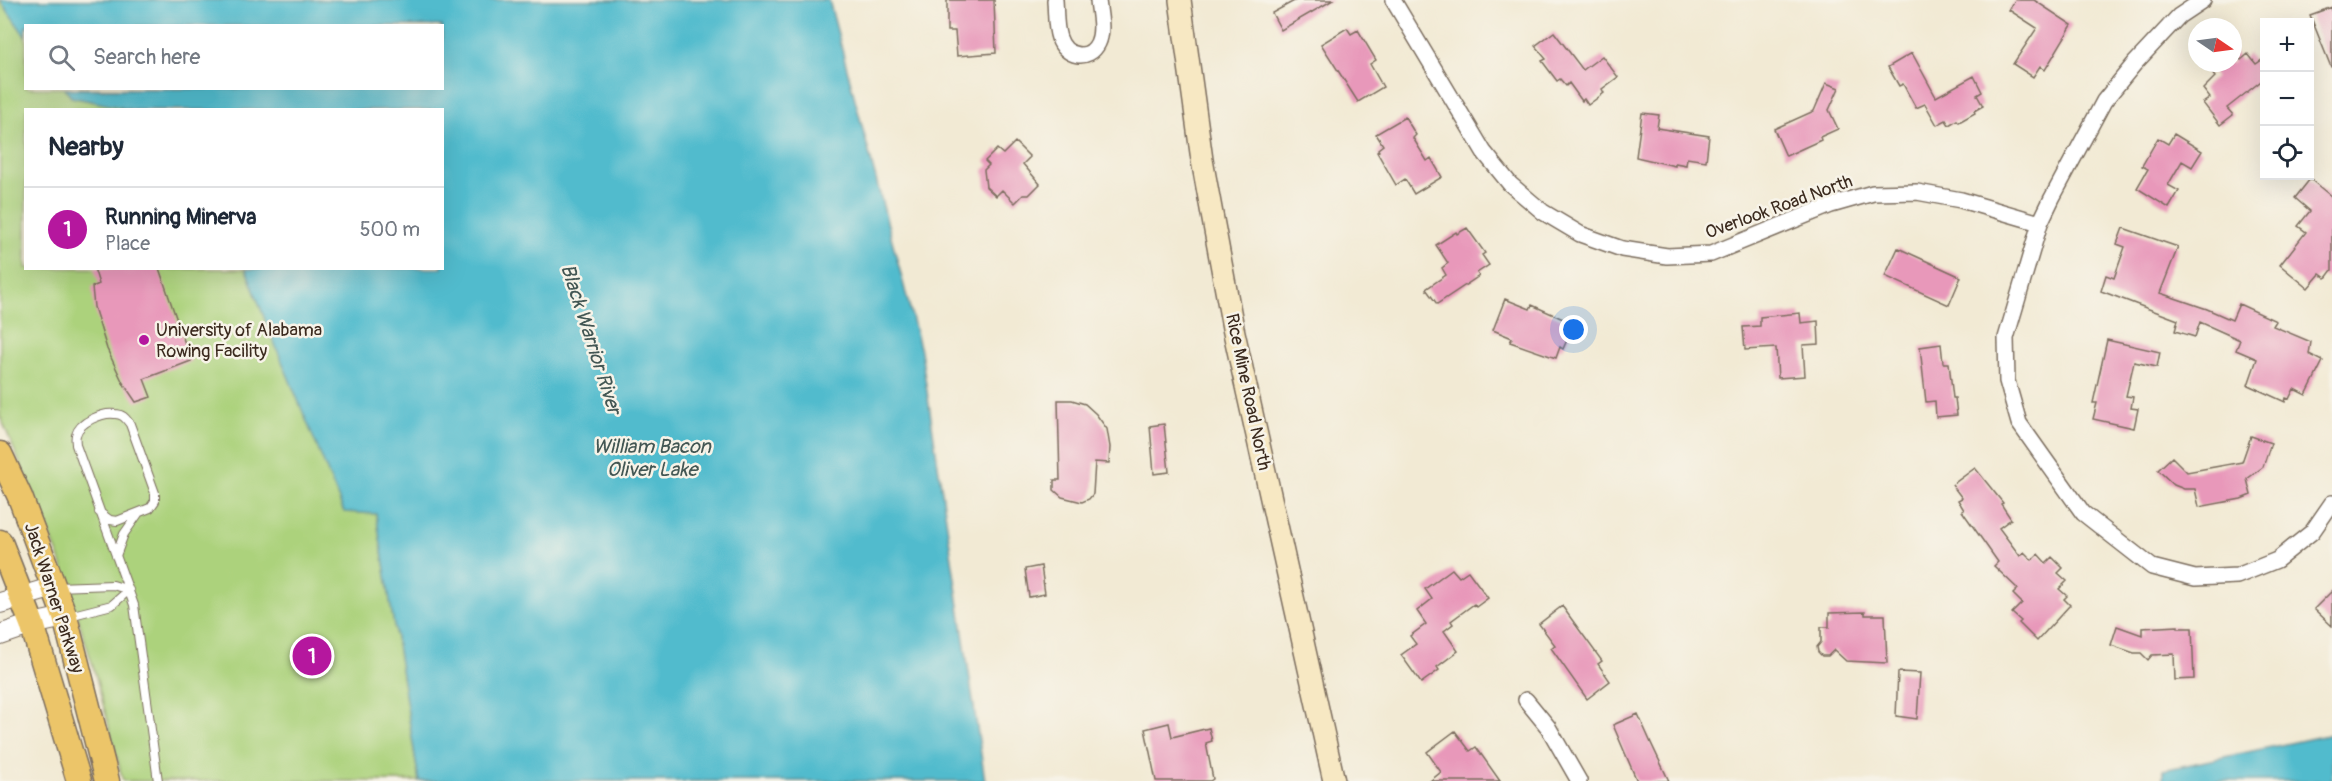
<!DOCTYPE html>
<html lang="en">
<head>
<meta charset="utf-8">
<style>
	body { margin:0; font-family:Pangolin,sans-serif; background:#f2f2f3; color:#1f2937 }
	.controls { position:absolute; right:18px; top:18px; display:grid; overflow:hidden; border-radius:0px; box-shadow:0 6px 24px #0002 }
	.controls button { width:54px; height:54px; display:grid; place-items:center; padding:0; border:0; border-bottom:2px solid #e0e1e3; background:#fff; color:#1f2937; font:30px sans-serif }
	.compass { position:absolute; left:2188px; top:18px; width:54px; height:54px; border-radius:50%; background:#fff; box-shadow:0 6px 24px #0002; rotate:103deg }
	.you { position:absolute; left:1574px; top:330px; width:21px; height:21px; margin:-15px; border:4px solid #fff; border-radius:50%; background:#1a73e8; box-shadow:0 0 0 9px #1a73e833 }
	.badge { display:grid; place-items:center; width:39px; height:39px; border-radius:50%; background:#b5179e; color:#fff; font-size:20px; font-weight:700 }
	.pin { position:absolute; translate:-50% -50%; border:3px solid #fff; box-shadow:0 2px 6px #0006 }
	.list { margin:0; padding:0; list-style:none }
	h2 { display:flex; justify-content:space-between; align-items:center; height:78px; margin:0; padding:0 24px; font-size:26px }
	h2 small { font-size:20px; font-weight:400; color:#747a83 }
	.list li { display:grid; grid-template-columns:39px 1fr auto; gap:18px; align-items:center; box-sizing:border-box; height:84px; padding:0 24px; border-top:2px solid #e0e1e3 }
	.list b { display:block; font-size:22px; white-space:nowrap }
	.list p { margin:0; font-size:20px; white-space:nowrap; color:#747a83 }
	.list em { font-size:20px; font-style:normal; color:#747a83 }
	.icon { flex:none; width:33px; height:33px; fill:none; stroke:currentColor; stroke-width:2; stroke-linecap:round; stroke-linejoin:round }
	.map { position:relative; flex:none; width:2332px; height:781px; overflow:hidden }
	.search { position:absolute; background:#fff; box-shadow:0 6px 24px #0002; left:24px; top:24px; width:420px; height:66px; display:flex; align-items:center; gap:15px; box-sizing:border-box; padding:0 21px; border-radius:0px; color:#747a83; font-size:22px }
	.panel { position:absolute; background:#fff; box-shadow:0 6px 24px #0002; left:24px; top:108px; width:420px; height:162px; border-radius:0px }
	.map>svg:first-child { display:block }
</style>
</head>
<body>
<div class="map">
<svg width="2332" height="781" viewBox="0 0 2332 781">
	<rect width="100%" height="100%" fill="#f7f3e8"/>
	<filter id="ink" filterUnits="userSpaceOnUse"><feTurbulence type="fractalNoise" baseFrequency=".0167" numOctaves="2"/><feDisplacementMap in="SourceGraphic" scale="12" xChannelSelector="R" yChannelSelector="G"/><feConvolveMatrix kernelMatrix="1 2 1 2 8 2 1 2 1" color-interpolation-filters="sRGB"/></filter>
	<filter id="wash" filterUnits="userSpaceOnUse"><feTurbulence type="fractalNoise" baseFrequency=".008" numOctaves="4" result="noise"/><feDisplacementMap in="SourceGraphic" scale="24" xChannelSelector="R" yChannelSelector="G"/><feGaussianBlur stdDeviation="1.35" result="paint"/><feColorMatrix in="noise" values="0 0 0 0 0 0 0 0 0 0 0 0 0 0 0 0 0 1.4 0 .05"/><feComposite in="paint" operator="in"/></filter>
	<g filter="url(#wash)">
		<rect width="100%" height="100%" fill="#f2ead4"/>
		<path fill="#acd27c" stroke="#747e4d" stroke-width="1.5" d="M0,0l26,26v62l163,1 2,20 -165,1v158l220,1 21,56 109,188 43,268h-296l-28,-108 -36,-117 -59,-140z"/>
		<path fill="#51bbcd" stroke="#467276" stroke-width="1.5" d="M0,0h829l92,351 64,430h-566l-43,-267 -32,-2 -77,-187 -21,-56 196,-1v-158h-308l-63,-13 -6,-8 377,-1v-62h-416l-1,10z
			M2332,734v47h-169v-11z"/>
		<g id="blocks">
			<path fill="#e898ba" d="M947,0h47l2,53 -39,3 -2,-25h-8z
				M1296,0h37l-52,30 -9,-17z
				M2015,0h19l38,25 -27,45 -5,-4 -7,11 -20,-13 24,-36 -28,-18z
				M2332,7v60h-1l-21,-52z
				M1347,28l4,6 7,-4 18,30 -6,4 13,23 -25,15 -37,-58z
				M1554,32l29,38 19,-14 16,21 -16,12 2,4 -16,12 -4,-6 -2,2 -13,-18 -3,3 -6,-7 -3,2 -15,-20 4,-2 -11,-13z
				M2233,50l8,10 7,-6 8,10 9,-6v20l-38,30 6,7 -13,10 -17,-22 7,-5 -7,-9 12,-12 -3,-4 11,-10h10z
				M1912,53l24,44 38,-21 8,16 -5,3 6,11 -9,5 1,2 -16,9 -2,-2 -8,5 -3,-5 -9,5 -12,-21 -9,4 -13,-24 -4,2 -11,-19z
				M1826,83l13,5 -10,22 9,19 -18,8 1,3 -35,16 -12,-27 40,-18z
				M1642,113l17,2 -2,13 52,8 -3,25 -19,-3 -1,7 -11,-2v3l-39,-9z
				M1405,117l11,18 -3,3 14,23 4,-3 11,19 -28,17 -9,-15 -9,6 -19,-33 2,-1 -1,-2 5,-4 -7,-11z
				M2174,134l28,17 -10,16 -10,-6 -14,24 11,6 -10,17 -32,-20 11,-19 -6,-3 16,-28 10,6z
				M1015,142l15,15 -7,7 17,20 -11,11h-6l-8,8 -13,-13 -6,6 -10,-9 -2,-17 5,-5 -4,-4 12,-12 6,5z
				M2310,179l22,18v73l-6,8 -6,-4 -12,14 -28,-23 26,-33 -8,-6 12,-15 -15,-13z
				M1467,228l18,25 -3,2 7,10 -12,8 2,3 -42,28 -11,-15 20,-14 -4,-7 6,-5 -12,-18 20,-13 1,2z
				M2123,228l55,19 -18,46 47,16 25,11 7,-16 37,17 -3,5 38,16 -2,12 14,7 -17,34 -12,-6 -5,10 -3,-1 -1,4 -37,-17 9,-26 -21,-9 4,-10 -40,-18 -5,15 -20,-6 3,-11 -77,-29 5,-16 8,3 11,-31 -8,-3z
				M1898,248l63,29 -12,28 -64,-29z
				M94,268h65l32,93 -47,18 7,18 -15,5 -13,-19 -16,-34 -13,-42 -2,-20 7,-3z
				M1505,299l25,10 2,-4 42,19 -11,25 -3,-2 -4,11 -46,-16 2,-4 -19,-8z
				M1800,313l1,10 17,-2 1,23 -16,1 2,31 -27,2 -2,-30 -31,2 -2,-23 17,-1v-9z
				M2107,340l53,12 -3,15 -23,-5 -8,34 7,1 -2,11 7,1 -4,19 -41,-9 4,-16h-4z
				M1941,344l2,19h6l4,35h2l2,17 -21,2 -1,-16 -9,1 -6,-55z
				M1058,400h14l13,4 11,10 11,15 3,18 -1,16 -14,-1 -2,32 -4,5 -7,3 -20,-5 -8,-7v-10h6z
				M1164,424l5,48 -15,2 -4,-48z
				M2251,436l20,7 -8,24 -16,12 4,16 -10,4 -42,8 -4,-18h-11l-10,-4 -16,-15 14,-13 15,15 55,-10z
				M1975,468l28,35 -2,1 10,15 -12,9 21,28 4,-4 8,8 6,-6 8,9 6,-6 11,11 -5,5 9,8 -8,8 8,7 -3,3 6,6 -33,36 -18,-18 2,-2 -9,-8 10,-10 -9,-9 5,-5 -24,-23 4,-4 -36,-51 2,-1 -6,-10 4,-2 -10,-13z
				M1041,566l4,28 -16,3 -4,-28z
				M1452,569l7,8 9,-6 20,27 -12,9 -2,-3 -23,17 2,3 -9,7 14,20 -21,16 2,3 -18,13 -20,-28 15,-11 -6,-8 16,-12 -9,-13 15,-12 -7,-10z
				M2332,591v35l-18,-17z
				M1562,606l40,55 -4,3 12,17 -23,18 -36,-51 4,-3 -16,-21z
				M1865,612v3h20l2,48 -41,-2 -12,-11 -6,6h-6l-4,-4 -1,-5 4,-5v-15h8v-14z
				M2117,626l25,9v-7l36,-2v2h14l2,51 -19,1 -1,-26 -22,1 -4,5 -7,-7h-7l-23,-8z
				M1898,672l22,1 -3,46 -21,-3z
				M1638,714l13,29 18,38h-32l-24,-56z
				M1169,723l3,14 37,-9 3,13 -6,2 7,36 -3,2h-54l-11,-52z
				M1455,731l15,20 6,-4 24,34h-70l11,-9 -14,-20z"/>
		</g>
	</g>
	<g filter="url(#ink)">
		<use href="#blocks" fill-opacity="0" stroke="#7b6d5e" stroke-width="1.5"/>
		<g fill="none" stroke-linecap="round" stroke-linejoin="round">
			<g stroke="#7b6d5e" stroke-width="10">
				<path id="service" d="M99,512l11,8 7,1 33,-13 5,-7v-8l-25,-69c-4,-5 -7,-10 -15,-10 -12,-2 -36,8 -39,21 -1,4 0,7 0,10l58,160 24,176
					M116,556l8,-22 14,-20
					M56,587l57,-2 16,5
					M69,616l43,-11 17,-15"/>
			</g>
			<g stroke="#7b6d5e" stroke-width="18">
				<path id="minor" d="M1055,0c1,12 0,27 4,38 6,19 30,24 39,5 6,-13 1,-30 0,-43
					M1393,0l91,152 26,32 33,28 37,22 42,15 45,7 44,-2 120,-49 42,-12 44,-1 44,8 79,23
					M2203,0l-24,16 -44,47 -31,38 -52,97 -12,25 -34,115 1,43 12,42 64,90 69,54 43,11 42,-2 40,-16 35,-28 20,-29
					M1526,700l22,27 31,54"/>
			</g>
			<g stroke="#7b6d5e" stroke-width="22">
				<path id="tertiary" d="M0,603l54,-16
					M0,635l32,-11 33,-7"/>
			</g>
			<g stroke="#7b6d5e" stroke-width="24">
				<path id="secondary" d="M1180,0l22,160 31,168 101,453"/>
			</g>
			<g stroke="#7b6d5e" stroke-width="27">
				<path id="primary" d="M0,454l20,43 45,120 42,164
					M0,542l32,82 47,157"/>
			</g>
			<use href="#service" stroke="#fff" stroke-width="8"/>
			<use href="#minor" stroke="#fff" stroke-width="15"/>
			<use href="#tertiary" stroke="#fff" stroke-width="20"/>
			<use href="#secondary" stroke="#f7e8c3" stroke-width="21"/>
			<use href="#primary" stroke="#ecc569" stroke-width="24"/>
		</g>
	</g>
	<circle fill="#b5179e" stroke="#f7f3e8" stroke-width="2" cx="144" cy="340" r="6"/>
	<g text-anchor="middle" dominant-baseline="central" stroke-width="5" stroke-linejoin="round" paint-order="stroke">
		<g font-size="18" fill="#3b2a1e" stroke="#f7f3e8">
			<text transform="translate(1779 207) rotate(-20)">Overlook Road North</text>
			<text transform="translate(1248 392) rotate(78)">Rice Mine Road North</text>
			<text transform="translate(54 598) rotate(72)">Jack Warner Parkway</text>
		</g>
		<g font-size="18" fill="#3b2a1e" stroke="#f7f3e8" text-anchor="start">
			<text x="156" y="330">University of Alabama<tspan x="156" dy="21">Rowing Facility</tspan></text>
		</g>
		<g font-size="20" font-style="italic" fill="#425653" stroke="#f7f3e8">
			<text transform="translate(591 339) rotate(72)">Black Warrior River</text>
			<text x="652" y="446">William Bacon<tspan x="652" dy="23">Oliver Lake</tspan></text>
		</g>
	</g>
</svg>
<div class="controls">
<button>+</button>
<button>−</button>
<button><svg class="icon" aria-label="locate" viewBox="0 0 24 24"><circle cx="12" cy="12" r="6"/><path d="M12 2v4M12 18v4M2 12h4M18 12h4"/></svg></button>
</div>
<svg class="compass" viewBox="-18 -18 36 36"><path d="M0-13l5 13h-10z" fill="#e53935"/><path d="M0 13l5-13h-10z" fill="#747a83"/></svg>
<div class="you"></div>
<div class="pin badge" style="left:312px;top:656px">1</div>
<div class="search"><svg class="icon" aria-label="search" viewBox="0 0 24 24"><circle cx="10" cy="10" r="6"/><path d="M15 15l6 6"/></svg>Search here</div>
<section class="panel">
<h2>Nearby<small></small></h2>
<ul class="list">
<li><span class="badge">1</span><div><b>Running Minerva</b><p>Place</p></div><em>500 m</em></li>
</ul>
</section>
</div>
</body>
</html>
